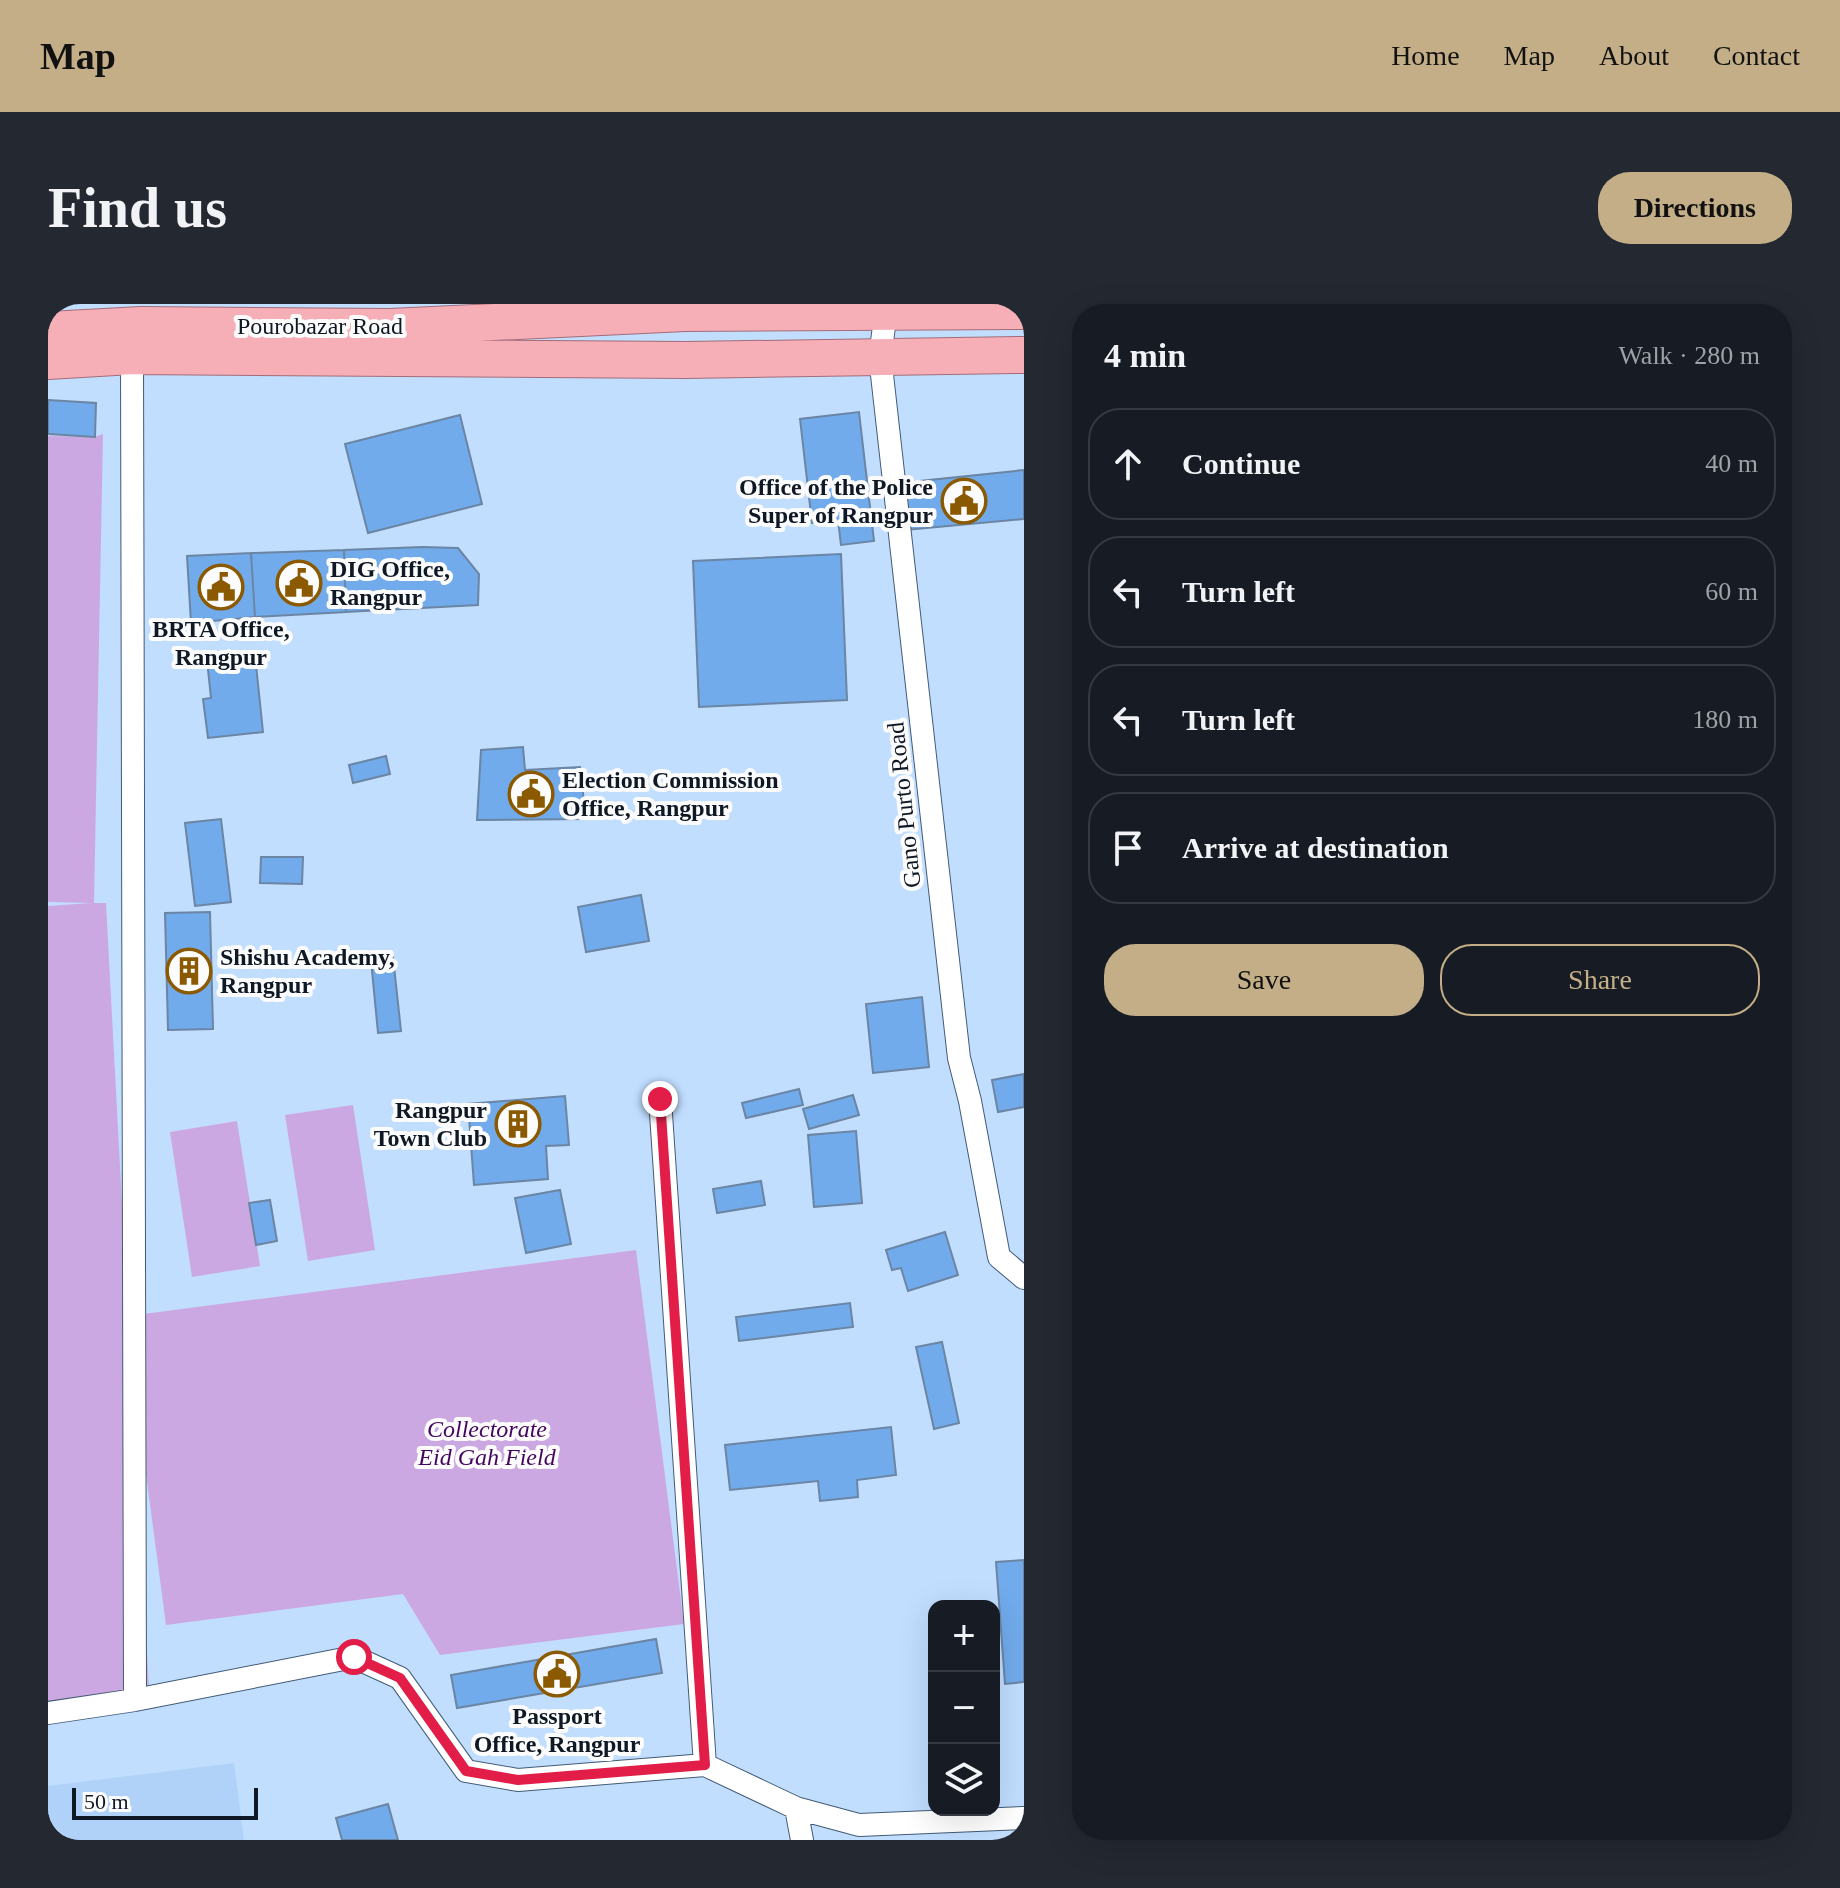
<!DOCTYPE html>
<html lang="en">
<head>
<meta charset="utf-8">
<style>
	body { margin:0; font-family:"Times New Roman",serif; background:#242831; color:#f1f3f6 }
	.controls { position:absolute; right:24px; bottom:24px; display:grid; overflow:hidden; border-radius:16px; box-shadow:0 8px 32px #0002 }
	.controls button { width:72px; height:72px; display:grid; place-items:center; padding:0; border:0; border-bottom:2px solid #363941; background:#171b24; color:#f1f3f6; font:40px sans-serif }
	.scale { position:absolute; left:24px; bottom:20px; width:186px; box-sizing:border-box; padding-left:8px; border:4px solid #0f1925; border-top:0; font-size:22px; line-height:28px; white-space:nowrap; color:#0f1925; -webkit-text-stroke:6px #fcfcfc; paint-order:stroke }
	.stop { position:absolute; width:24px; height:24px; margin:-18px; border:6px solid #e11d48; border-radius:50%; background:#fff }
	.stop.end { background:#e11d48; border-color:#fff; box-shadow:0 2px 8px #0008 }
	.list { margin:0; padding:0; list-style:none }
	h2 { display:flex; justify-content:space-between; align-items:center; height:104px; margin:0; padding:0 32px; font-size:34px }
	h2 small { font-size:26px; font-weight:400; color:#9ea1a6 }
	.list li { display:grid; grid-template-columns:52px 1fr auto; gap:24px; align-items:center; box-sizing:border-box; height:112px; margin:0 16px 16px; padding:0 16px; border:2px solid #363941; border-radius:32px }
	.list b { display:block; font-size:30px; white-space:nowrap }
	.list em { font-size:26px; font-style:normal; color:#9ea1a6 }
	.actions { display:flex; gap:16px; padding:24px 32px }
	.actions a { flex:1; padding:18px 0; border:2px solid #c3ae87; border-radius:32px; text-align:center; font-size:28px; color:#c3ae87 }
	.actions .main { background:#c3ae87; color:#111 }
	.icon { flex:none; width:44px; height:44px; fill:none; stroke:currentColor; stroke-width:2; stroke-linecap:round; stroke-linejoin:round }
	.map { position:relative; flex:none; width:976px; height:1536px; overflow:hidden; border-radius:32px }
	header { display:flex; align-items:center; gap:48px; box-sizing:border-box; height:112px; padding:0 40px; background:#c3ae87; color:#111 }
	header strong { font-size:38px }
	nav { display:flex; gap:44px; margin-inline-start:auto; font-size:28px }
	.intro { display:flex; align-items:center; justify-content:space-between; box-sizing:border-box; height:192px; padding:0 48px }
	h1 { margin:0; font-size:56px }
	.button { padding:20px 36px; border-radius:32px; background:#c3ae87; color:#111; font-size:28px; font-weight:700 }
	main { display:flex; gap:48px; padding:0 48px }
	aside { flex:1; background:#171b24; border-radius:32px; box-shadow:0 8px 32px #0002 }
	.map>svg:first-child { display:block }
</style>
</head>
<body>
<header>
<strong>Map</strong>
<nav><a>Home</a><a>Map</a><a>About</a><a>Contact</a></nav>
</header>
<div class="intro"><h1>Find us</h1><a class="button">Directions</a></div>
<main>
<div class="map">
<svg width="976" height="1536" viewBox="0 0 976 1536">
	<rect width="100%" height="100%" fill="#c1deff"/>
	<path fill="#b0d1f8" d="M186,1459l10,77h-196v-54z"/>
	<path fill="#cca8e3" d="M55,130l-9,469h12l22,413 508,-66 48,374 -244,31 -37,-61 -237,31 -35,-264 19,346 -102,6v-807l43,-3 -43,-1v-466l47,1z
		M305,801l22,145 -67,11 -23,-146z
		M189,817l23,145 -68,11 -22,-145z"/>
	<path fill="#71abec" stroke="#6b85a3" stroke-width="2" d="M0,96l48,3 -1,34 -47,-3z
		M811,108l15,129 -33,4 -3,-25 -26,3 -12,-104z
		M412,111l22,89 -114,29 -23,-89z
		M976,166v49l-118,11 -5,-47z
		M374,243l36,1 21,26 -1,31 -132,7 -2,-62z
		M296,246l2,62 -91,5 -4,-64z
		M203,249l4,64 -64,6 -4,-67z
		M793,250l6,146 -148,7 -6,-146z
		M207,351l8,77 -55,6 -5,-39 8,-1 -4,-38z
		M475,443l2,23 55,-3 6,52 -109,1 4,-70z
		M338,452l4,18 -37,9 -4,-18z
		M173,515l10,83 -36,4 -10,-83z
		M213,553h42l-1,27 -42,-1z
		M593,591l8,46 -63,11 -8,-45z
		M162,608l3,117 -45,1 -3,-117z
		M345,653l8,74 -23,2 -7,-73z
		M874,693l7,70 -56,6 -7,-69z
		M976,770v33l-26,5 -6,-32z
		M751,785l4,16 -57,13 -4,-15z
		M805,791l6,20 -50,14 -6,-20z
		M517,792l4,49 -23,1 2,33 -74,6 -6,-81z
		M808,827l6,72 -48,4 -6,-72z
		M713,877l4,24 -48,8 -4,-24z
		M512,886l11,54 -45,9 -11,-55z
		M222,896l7,41 -21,4 -7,-42z
		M897,928l13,43 -50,16 -7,-23 -9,2 -6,-20z
		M802,999l3,24 -114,14 -3,-24z
		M894,1038l17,81 -25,6 -18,-82z
		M843,1123l5,48 -39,5 1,17 -38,4 -2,-20 -88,9 -5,-45z
		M976,1256v122l-19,2 -9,-122z
		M608,1335l6,34 -205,35 -6,-33z
		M340,1500l10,36h-56l-6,-22z"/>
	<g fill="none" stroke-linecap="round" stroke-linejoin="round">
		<g stroke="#425b77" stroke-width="24">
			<path id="minor" d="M838,7l-6,46 79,701 11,43 29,156 25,21
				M84,52l3,1344
				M612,795l45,666
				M0,1409l87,-13 219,-43 46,21 66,93 52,9 187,-15 91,43 63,17 165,-7
				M748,1504l6,32"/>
		</g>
		<g stroke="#a36d78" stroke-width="38">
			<path id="trunk" d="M0,26l93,-5 249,2 295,-14 339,-2
				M0,57l84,-5 554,4 338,-5"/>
		</g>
		<use href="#minor" stroke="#fff" stroke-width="22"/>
		<use href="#trunk" stroke="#f6aeb7" stroke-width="36"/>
	</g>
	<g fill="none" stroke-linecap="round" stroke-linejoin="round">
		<path stroke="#e11d48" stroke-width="10" d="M306,1353l46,21 66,93 52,9 187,-15 -45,-666"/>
	</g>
	<defs>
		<g id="civic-ring" transform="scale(2.3)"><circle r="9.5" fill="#fcfcfc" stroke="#8a5900" stroke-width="1.5"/><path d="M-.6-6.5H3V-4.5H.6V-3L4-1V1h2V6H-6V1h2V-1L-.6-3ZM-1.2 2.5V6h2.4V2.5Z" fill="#8a5900"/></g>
		<g id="building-ring" transform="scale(2.3)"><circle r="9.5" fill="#fcfcfc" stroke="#8a5900" stroke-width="1.5"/><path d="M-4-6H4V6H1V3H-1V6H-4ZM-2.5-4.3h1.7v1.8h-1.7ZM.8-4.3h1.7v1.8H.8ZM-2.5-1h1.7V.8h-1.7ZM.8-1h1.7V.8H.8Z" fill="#8a5900"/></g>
	</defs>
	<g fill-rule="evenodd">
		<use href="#civic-ring" x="916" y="197"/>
		<use href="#civic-ring" x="251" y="279"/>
		<use href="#civic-ring" x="173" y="283"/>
		<use href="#civic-ring" x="483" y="490"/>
		<use href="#building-ring" x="141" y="667"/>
		<use href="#building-ring" x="470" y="820"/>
		<use href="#civic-ring" x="509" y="1370"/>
	</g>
	<g text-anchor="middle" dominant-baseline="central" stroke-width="8" stroke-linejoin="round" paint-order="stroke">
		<g font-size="24" fill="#0f1925" stroke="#fcfcfc">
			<text x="272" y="22">Pourobazar Road</text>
			<text transform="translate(856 501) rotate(-96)">Gano Purto Road</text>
		</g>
		<g font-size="24" font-weight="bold" fill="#0f1925" stroke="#fcfcfc" text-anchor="start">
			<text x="885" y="183" text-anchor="end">Office of the Police<tspan x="885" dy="28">Super of Rangpur</tspan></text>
			<text x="282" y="265">DIG Office,<tspan x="282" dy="28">Rangpur</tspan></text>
			<text x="173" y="325" text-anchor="middle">BRTA Office,<tspan x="173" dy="28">Rangpur</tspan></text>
			<text x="514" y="476">Election Commission<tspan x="514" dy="28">Office, Rangpur</tspan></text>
			<text x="172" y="653">Shishu Academy,<tspan x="172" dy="28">Rangpur</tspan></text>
			<text x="439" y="806" text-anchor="end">Rangpur<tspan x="439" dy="28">Town Club</tspan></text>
			<text x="509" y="1412" text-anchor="middle">Passport<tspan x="509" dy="28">Office, Rangpur</tspan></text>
		</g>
		<g font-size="24" font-style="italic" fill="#44055e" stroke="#fcfcfc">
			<text x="439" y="1125">Collectorate<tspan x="439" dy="28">Eid Gah Field</tspan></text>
		</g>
	</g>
</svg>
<div class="controls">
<button>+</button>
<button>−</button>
<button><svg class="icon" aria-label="layers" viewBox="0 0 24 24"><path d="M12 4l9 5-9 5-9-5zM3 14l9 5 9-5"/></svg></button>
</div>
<div class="scale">50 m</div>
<div class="stop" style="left:306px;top:1353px"></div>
<div class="stop end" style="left:612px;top:795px"></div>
</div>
<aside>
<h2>4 min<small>Walk · 280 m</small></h2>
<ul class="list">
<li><svg class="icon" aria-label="ahead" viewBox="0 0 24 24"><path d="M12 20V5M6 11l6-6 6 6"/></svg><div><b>Continue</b></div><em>40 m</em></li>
<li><svg class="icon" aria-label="left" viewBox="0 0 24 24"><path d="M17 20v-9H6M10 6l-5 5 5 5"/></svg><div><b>Turn left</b></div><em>60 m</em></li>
<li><svg class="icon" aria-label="left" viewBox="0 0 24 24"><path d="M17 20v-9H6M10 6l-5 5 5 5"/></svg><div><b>Turn left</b></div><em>180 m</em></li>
<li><svg class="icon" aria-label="arrive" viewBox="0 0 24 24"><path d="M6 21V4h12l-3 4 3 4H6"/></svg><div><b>Arrive at destination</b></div></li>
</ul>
<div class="actions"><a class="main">Save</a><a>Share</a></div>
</aside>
</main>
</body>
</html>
